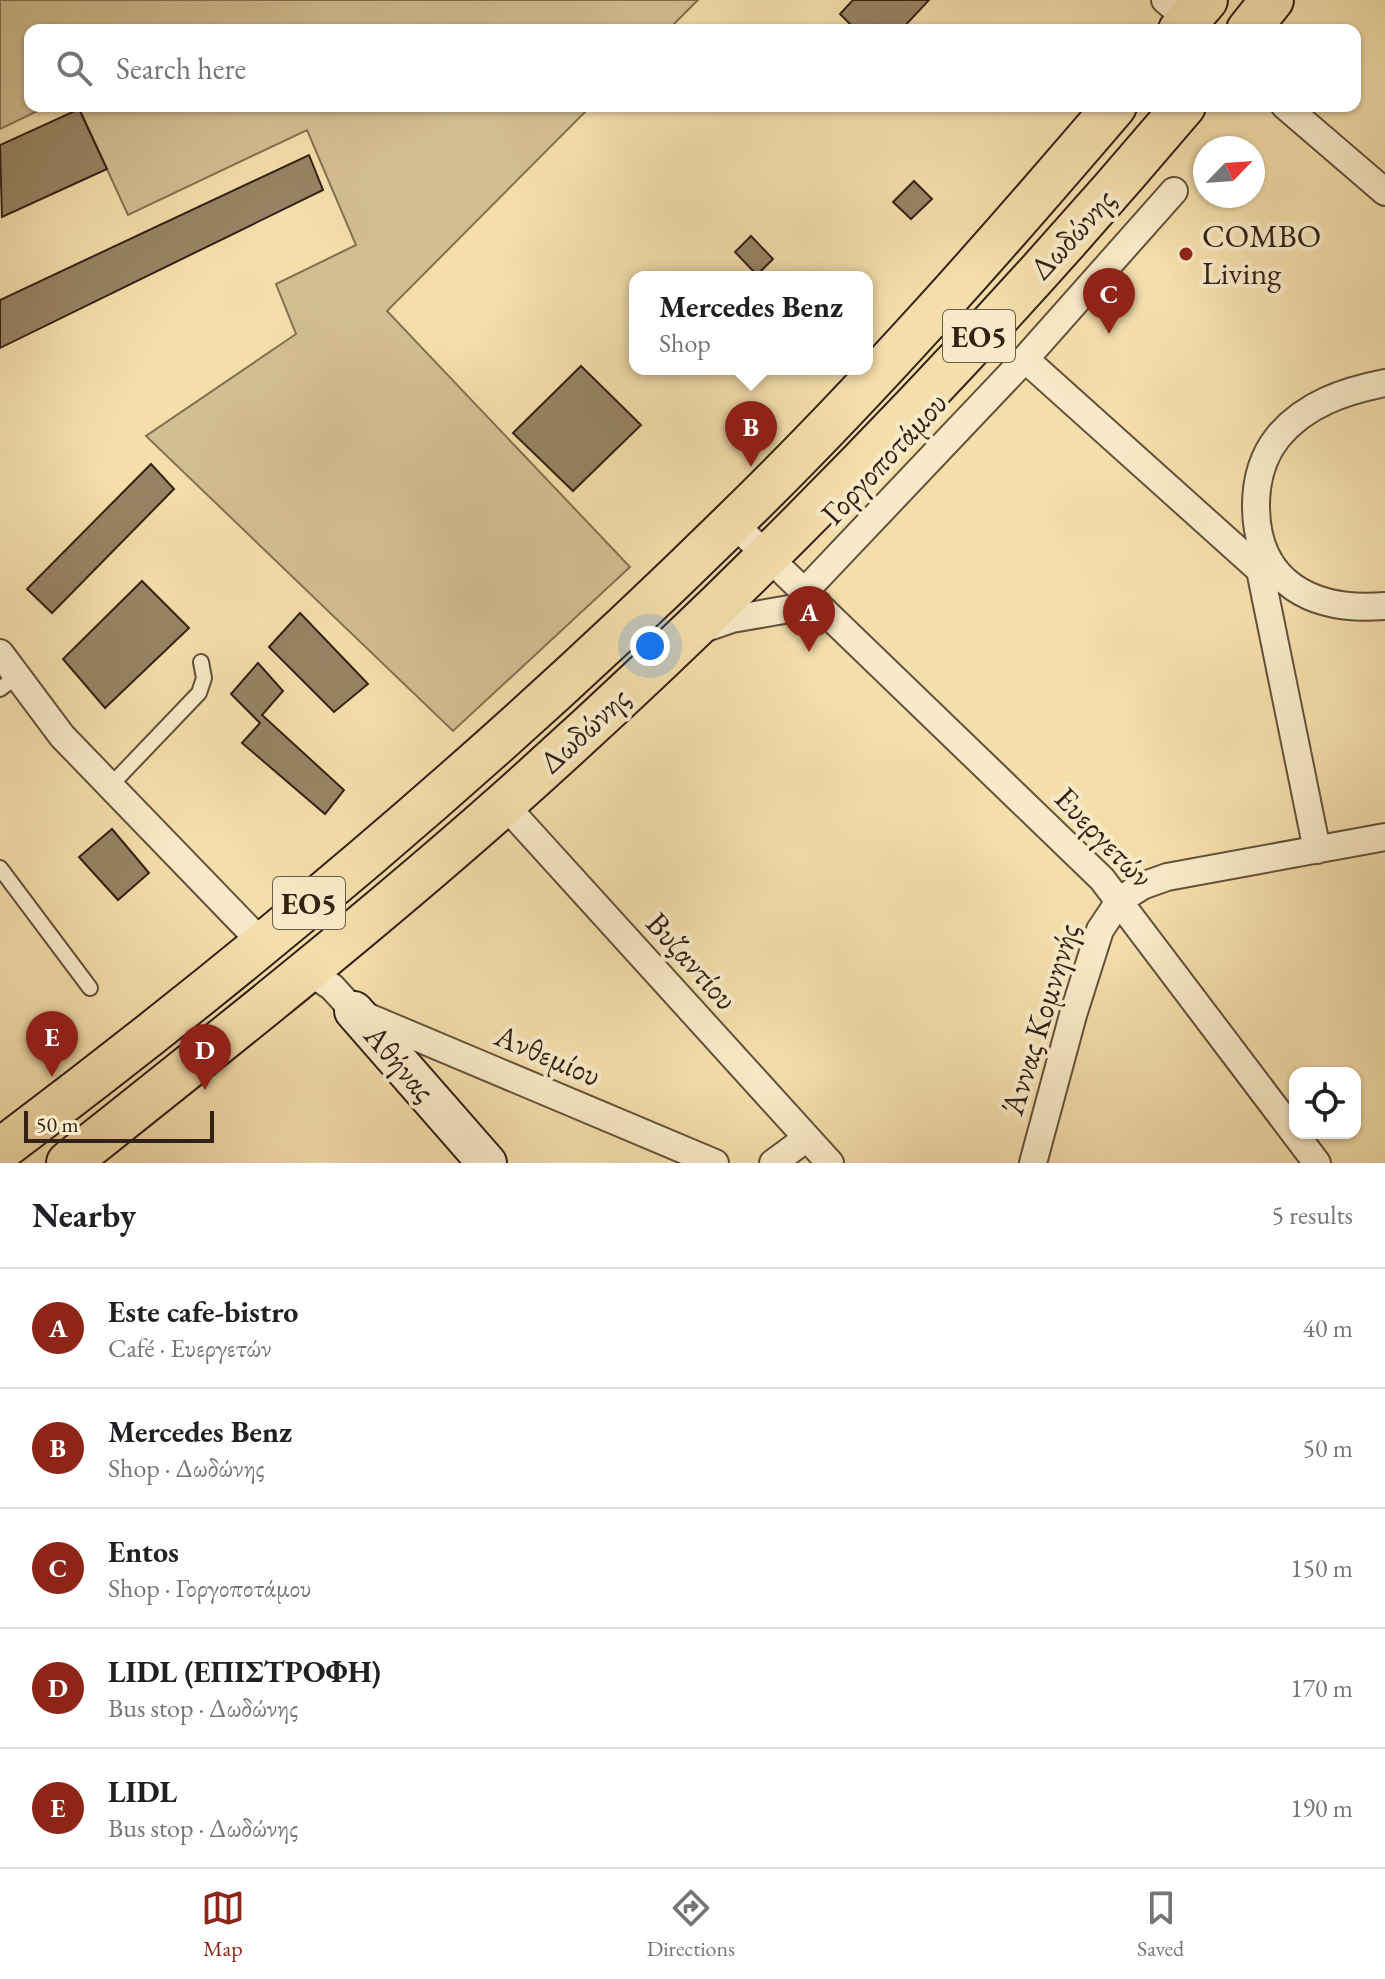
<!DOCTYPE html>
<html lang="en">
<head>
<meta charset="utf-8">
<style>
	body { margin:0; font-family:"EB Garamond",serif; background:#f2f2f2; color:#202124 }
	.controls { position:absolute; right:24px; bottom:24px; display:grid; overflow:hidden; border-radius:16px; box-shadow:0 2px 6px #0004 }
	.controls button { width:72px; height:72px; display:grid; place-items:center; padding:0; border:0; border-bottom:2px solid #e0e0e0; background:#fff; color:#202124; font:40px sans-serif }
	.compass { position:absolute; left:1193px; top:136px; width:72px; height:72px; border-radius:50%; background:#fff; box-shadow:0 2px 6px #0004; rotate:65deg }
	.scale { position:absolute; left:24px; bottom:20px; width:190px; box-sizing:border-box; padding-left:8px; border:4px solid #332114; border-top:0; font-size:22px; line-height:28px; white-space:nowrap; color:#332114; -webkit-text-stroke:6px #f8eac8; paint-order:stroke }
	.you { position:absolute; left:650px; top:646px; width:28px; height:28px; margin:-20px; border:6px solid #fff; border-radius:50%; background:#1a73e8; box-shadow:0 0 0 12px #1a73e833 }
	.badge { display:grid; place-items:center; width:52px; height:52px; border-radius:50%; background:#8f2418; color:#fff; font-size:26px; font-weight:700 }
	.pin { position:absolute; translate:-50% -66px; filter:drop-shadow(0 2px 4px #0008) }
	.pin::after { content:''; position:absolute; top:42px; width:28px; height:24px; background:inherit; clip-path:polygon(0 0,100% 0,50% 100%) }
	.popup { position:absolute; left:629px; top:271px; width:244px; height:104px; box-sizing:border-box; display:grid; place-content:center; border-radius:16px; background:#fff; filter:drop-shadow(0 2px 6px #0005); font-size:26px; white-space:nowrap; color:#757577 }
	.popup b { font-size:30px; color:#202124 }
	.popup::after { content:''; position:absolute; left:50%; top:100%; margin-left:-16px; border:16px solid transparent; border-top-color:#fff }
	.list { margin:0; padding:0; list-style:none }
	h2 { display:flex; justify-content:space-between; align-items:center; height:104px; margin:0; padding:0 32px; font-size:34px }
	h2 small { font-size:26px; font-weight:400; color:#757577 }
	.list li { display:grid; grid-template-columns:52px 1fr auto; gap:24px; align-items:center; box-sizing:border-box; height:120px; padding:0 32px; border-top:2px solid #e0e0e0 }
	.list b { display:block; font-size:30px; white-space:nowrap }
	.list p { margin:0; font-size:26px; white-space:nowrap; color:#757577 }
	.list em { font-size:26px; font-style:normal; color:#757577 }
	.icon { flex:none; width:44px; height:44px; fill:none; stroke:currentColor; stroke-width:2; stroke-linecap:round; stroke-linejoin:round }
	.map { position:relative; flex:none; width:1385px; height:1163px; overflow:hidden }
	.search { position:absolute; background:#fff; box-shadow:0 2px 6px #0004; left:24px; right:24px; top:24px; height:88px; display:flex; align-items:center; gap:20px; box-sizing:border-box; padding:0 28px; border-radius:16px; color:#757577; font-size:30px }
	.sheet { height:704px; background:#fff }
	nav { display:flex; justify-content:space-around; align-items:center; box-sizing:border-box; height:112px; border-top:2px solid #e0e0e0; background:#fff; font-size:22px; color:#757577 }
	nav a { display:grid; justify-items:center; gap:4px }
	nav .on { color:#8f2418 }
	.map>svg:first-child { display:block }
</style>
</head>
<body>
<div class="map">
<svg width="1385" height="1163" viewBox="0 0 1385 1163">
	<rect width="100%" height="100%" fill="#f4deab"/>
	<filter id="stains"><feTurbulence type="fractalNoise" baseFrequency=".0025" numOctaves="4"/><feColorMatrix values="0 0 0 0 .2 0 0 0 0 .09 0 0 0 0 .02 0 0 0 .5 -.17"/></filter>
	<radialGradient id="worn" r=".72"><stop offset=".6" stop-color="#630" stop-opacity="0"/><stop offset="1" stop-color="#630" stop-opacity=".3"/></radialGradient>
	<path fill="#d3be91" stroke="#837052" stroke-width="2" d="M0,0h698l-30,30h-638v76h18l-48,23z
		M78,106h513l-204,205 243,256 -177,164 -307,-295 150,-102 -20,-50 80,-39 -49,-115 -179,85z"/>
	<path fill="#978363" stroke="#332114" stroke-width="2" d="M853,0h76l-28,30h-45l-16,-16z
		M79,109l28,60 -105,48 -2,-72z
		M309,155l14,35 -323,158v-48z
		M914,181l18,18 -21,20 -18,-17z
		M751,236l22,23 -16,16 -22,-23z
		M581,366l60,59 -68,66 -60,-58z
		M151,464l23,25 -122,124 -25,-24z
		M142,581l47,47 -84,80 -42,-49z
		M300,613l68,71 -34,28 -65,-65z
		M258,663l25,28 -21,24 82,75 -19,24 -83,-71 18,-20 -29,-29z
		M112,829l37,44 -31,27 -39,-43z"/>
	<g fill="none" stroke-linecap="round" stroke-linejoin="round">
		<g stroke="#63503a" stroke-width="18">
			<path id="lane" d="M0,689l16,-12
				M110,786l89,-93 5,-15 -3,-16
				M0,868l90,120"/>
		</g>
		<g stroke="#63503a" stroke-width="30">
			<path id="street" d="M1165,0l24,20
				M1285,106l100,86
				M1025,359l235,211 57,280
				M1385,383c-40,8 -80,21 -107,54 -16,20 -22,43 -22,69 0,78 58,106 129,100
				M733,523l369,356 215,284
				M804,592l221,-233 149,-168
				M700,630l32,-11 86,-15
				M0,653l62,83 200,207
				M504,804l326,359
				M307,970l25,17 22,24 361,152
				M773,1163l34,-25
				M1033,1163l40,-148 27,-85 20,-30 22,-14 25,-9 218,-40"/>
		</g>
		<g stroke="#332114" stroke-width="42">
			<path id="secondary" d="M354,1011l133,152"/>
		</g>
		<g stroke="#332114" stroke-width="46">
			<path id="primary" d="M1180,30l26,-30
				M1248,30l24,-30
				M0,1150c256,-192 502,-401 730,-625 136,-132 262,-275 385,-419
				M68,1163c147,-117 295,-234 436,-359 242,-216 470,-450 680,-698"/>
		</g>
		<use href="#lane" stroke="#f8eac8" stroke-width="14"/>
		<use href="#street" stroke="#f8eac8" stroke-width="26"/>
		<use href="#secondary" stroke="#f8eac8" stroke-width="38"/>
		<use href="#primary" stroke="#f4deab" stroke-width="42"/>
	</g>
	<circle fill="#8f2418" stroke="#f8eac8" stroke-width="3" cx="1186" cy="254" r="8"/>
	<g text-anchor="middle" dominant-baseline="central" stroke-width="8" stroke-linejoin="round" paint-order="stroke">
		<g fill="#f8eac8" stroke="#6e5d4a" stroke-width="2">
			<rect x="943" y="310" width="72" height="52" rx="6"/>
			<rect x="273" y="877" width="72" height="52" rx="6"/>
		</g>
		<g font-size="30" font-weight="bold" fill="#332114">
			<text x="979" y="336">ΕΟ5</text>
			<text x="309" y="903">ΕΟ5</text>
		</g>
		<g font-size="32" fill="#332114" stroke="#f8eac8">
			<text transform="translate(1072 234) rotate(-48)">Δωδώνης</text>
			<text transform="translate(884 458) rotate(-47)">Γοργοποτάμου</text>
			<text transform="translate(584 730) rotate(-43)">Δωδώνης</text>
			<text transform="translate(1104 837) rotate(46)">Ευεργετών</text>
			<text transform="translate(692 961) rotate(48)">Βυζαντίου</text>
			<text transform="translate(1040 1019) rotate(-73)">Άννας Κομνηνής</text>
			<text transform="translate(548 1055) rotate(23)">Ανθεμίου</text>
			<text transform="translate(400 1063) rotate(49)">Αθήνας</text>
		</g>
		<g font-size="32" fill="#332114" stroke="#f8eac8" text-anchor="start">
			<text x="1202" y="236">COMBO<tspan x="1202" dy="37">Living</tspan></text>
		</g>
	</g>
	<rect width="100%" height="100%" filter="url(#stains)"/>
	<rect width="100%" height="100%" fill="url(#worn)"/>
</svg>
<div class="controls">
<button><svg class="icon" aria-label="locate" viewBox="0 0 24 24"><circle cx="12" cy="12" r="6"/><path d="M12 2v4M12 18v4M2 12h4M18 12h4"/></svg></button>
</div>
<svg class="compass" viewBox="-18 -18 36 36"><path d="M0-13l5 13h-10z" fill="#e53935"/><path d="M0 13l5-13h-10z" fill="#757577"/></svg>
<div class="scale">50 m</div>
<div class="you"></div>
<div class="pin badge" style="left:809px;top:652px">A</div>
<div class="pin badge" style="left:751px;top:467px">B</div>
<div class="popup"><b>Mercedes Benz</b>Shop</div>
<div class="pin badge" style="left:1109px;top:334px">C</div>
<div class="pin badge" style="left:205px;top:1090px">D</div>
<div class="pin badge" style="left:52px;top:1077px">E</div>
<div class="search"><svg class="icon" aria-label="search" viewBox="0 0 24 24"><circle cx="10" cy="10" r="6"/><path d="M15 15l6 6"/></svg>Search here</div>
</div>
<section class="sheet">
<h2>Nearby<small>5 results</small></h2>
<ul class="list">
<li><span class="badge">A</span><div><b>Este cafe-bistro</b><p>Café · Ευεργετών</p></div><em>40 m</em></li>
<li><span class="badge">B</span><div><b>Mercedes Benz</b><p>Shop · Δωδώνης</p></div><em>50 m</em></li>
<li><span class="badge">C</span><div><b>Entos</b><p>Shop · Γοργοποτάμου</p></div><em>150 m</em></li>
<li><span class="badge">D</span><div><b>LIDL (ΕΠΙΣΤΡΟΦΗ)</b><p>Bus stop · Δωδώνης</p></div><em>170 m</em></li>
<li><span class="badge">E</span><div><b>LIDL</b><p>Bus stop · Δωδώνης</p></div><em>190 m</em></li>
</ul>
</section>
<nav>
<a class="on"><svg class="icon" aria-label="map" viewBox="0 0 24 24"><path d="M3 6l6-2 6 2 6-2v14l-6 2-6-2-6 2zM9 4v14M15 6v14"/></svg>Map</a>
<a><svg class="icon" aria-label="directions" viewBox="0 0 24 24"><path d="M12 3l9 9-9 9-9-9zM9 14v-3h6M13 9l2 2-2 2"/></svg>Directions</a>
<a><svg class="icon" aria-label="saved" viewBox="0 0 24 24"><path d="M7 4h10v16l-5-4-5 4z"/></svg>Saved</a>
</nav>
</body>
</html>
